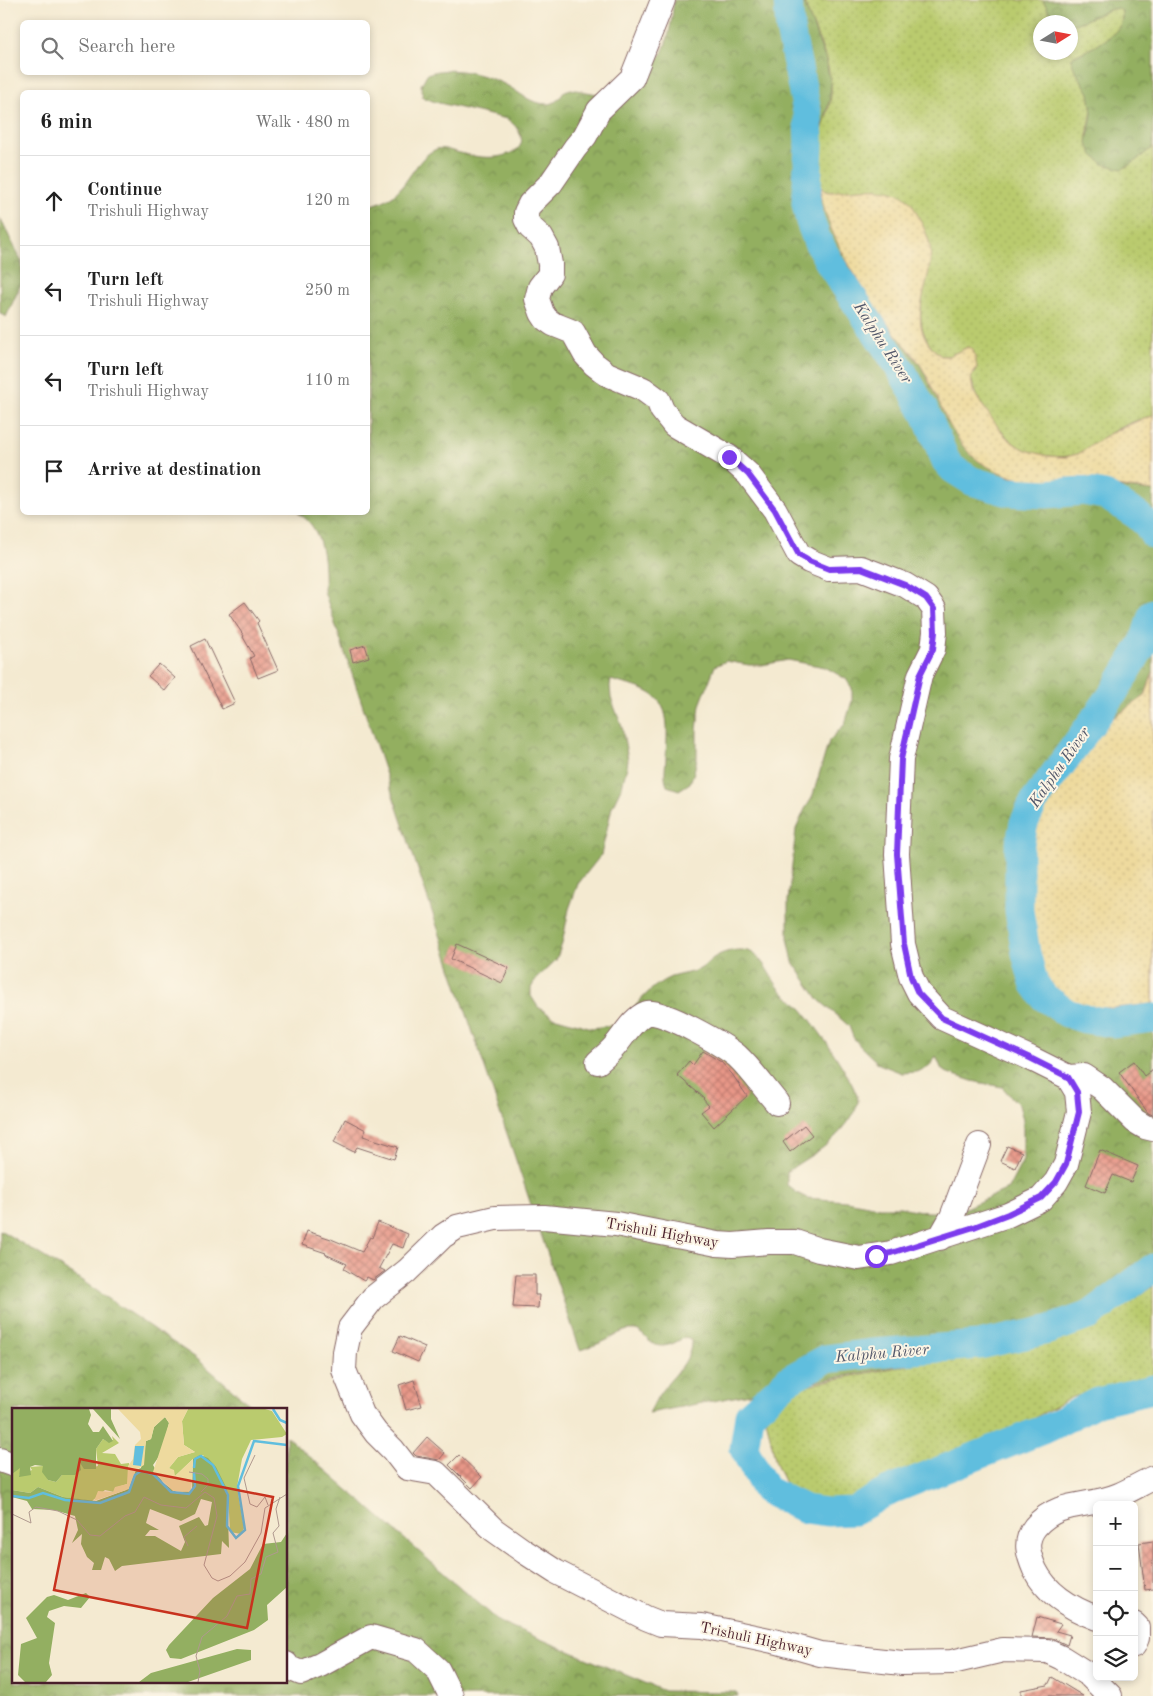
<!DOCTYPE html>
<html lang="en">
<head>
<meta charset="utf-8">
<style>
	body { margin:0; font-family:"Old Standard TT",serif; background:#f6f6f6; color:#222 }
	.controls { position:absolute; right:15px; bottom:15px; display:grid; overflow:hidden; border-radius:8px; box-shadow:0 2px 8px #0003 }
	.controls button { width:45px; height:45px; display:grid; place-items:center; padding:0; border:0; border-bottom:1px solid #e0e0e0; background:#fff; color:#222; font:25px sans-serif }
	.compass { position:absolute; left:1033px; top:15px; width:45px; height:45px; border-radius:50%; background:#fff; box-shadow:0 2px 8px #0003; rotate:79deg }
	.stop { position:absolute; width:15px; height:15px; margin:-11px; border:4px solid #7c3aed; border-radius:50%; background:#fff }
	.stop.end { background:#7c3aed; border-color:#fff; box-shadow:0 1px 5px #0008 }
	.list { margin:0; padding:0; list-style:none }
	h2 { display:flex; justify-content:space-between; align-items:center; height:65px; margin:0; padding:0 20px; font-size:21px }
	h2 small { font-size:16px; font-weight:400; color:#767676 }
	.list li { display:grid; grid-template-columns:32px 1fr auto; gap:15px; align-items:center; box-sizing:border-box; height:90px; padding:0 20px; border-top:1px solid #e0e0e0 }
	.list b { display:block; font-size:19px; white-space:nowrap }
	.list p { margin:0; font-size:16px; white-space:nowrap; color:#767676 }
	.list em { font-size:16px; font-style:normal; color:#767676 }
	.icon { flex:none; width:28px; height:28px; fill:none; stroke:currentColor; stroke-width:2; stroke-linecap:round; stroke-linejoin:round }
	.map { position:relative; flex:none; width:1153px; height:1696px; overflow:hidden }
	.search { position:absolute; background:#fff; box-shadow:0 2px 8px #0003; left:20px; top:20px; width:350px; height:55px; display:flex; align-items:center; gap:12px; box-sizing:border-box; padding:0 18px; border-radius:8px; color:#767676; font-size:19px }
	.panel { position:absolute; background:#fff; box-shadow:0 2px 8px #0003; left:20px; top:90px; width:350px; height:425px; border-radius:8px }
	.map>svg:first-child { display:block }
</style>
</head>
<body>
<div class="map">
<svg width="1153" height="1696" viewBox="0 0 1153 1696">
	<defs>
		<pattern id="grass-dots" width="8" height="8" patternUnits="userSpaceOnUse" patternTransform="scale(1.25)"><rect width="8" height="8" fill="#bacb6e"/><path d="M2 2h.1M6 6h.1" fill="none" stroke="#a1ae5f" stroke-width="1.8" stroke-linecap="round"/></pattern>
		<pattern id="forest-crowns" width="20" height="18" patternUnits="userSpaceOnUse" patternTransform="scale(1.25)"><rect width="20" height="18" fill="#93af61"/><path d="M2 6a3 3 0 1 1 6 0M12 15a3 3 0 1 1 6 0" fill="none" stroke="#7a8e50"/></pattern>
		<pattern id="sand-dots" width="8" height="8" patternUnits="userSpaceOnUse" patternTransform="scale(1.25)"><rect width="8" height="8" fill="#eeda9e"/><path d="M2 2h.1M6 6h.1" fill="none" stroke="#cebb88" stroke-width="1.8" stroke-linecap="round"/></pattern>
		<pattern id="building-cross-hatch" width="8" height="8" patternUnits="userSpaceOnUse" patternTransform="scale(1.25)"><rect width="8" height="8" fill="#e89788"/><path d="M0 0l8 8M0 8l8-8" fill="none" stroke="#be7b6f"/></pattern>
	</defs>
	<rect width="100%" height="100%" fill="#fcf5e5"/>
	<filter id="ink" filterUnits="userSpaceOnUse"><feTurbulence type="fractalNoise" baseFrequency=".02" numOctaves="2"/><feDisplacementMap in="SourceGraphic" scale="10" xChannelSelector="R" yChannelSelector="G"/><feConvolveMatrix kernelMatrix="1 2 1 2 8 2 1 2 1" color-interpolation-filters="sRGB"/></filter>
	<filter id="wash" filterUnits="userSpaceOnUse"><feTurbulence type="fractalNoise" baseFrequency=".0096" numOctaves="4" result="noise"/><feDisplacementMap in="SourceGraphic" scale="20" xChannelSelector="R" yChannelSelector="G"/><feGaussianBlur stdDeviation="1.12" result="paint"/><feColorMatrix in="noise" values="0 0 0 0 0 0 0 0 0 0 0 0 0 0 0 0 0 1.4 0 .05"/><feComposite in="paint" operator="in"/></filter>
	<g filter="url(#wash)">
		<rect width="100%" height="100%" fill="#f4ead1"/>
		<path fill="url(#grass-dots)" stroke="#82754c" d="M803,0h240l8,15 9,7h-20v30h30l1,-27c16,-4 30,-14 46,-17l5,3c0,4 0,9 -1,12 -5,15 -35,28 -49,34 0,14 11,23 17,35 6,13 1,29 -2,43l59,16 7,-4v269c-17,3 -35,12 -49,21 -8,6 -17,13 -26,17 -17,6 -49,1 -63,-10 -18,-14 -39,-44 -44,-66l5,-7 -8,-24 -19,9h-8c-30,-24 -20,-55 -12,-88l-100,-76c-6,-1 -8,-5 -10,-10 -13,-35 15,-64 12,-98 -3,-29 -18,-57 -28,-84z
			M1153,1286v95l-81,16 -70,39 -165,67h-27l-23,-15 -11,-25 -11,-49 16,-24 281,-55c32,-10 63,-30 91,-49z"/>
		<path fill="url(#forest-crowns)" stroke="#6e6746" fill-rule="evenodd" d="M674,0h129l22,58 6,26 -1,14 -15,62v11l6,16v7l4,16 20,48 33,53 43,55 29,57 19,29 13,11 26,13 28,7h44l73,8v181l-8,24 -39,27 -22,19 -22,31 -18,34 -11,32 -6,27 2,42 56,100h28l40,-4v282c-28,19 -59,39 -91,49l-413,78c3,-5 6,-12 9,-17 11,-18 35,-33 33,-57l-6,-2c-20,12 -30,14 -45,-6 -14,-4 -22,3 -33,9 -8,4 -18,7 -27,10l-256,-759c1,-27 0,-63 -26,-78l70,-1v-306c8,-2 17,-5 24,-10 16,-11 26,-41 45,-47 6,-2 14,2 19,3 19,5 39,9 57,0 6,-3 10,-8 8,-15 -2,-8 -8,-14 -14,-18l-72,-17 -12,-5 -2,-12 6,-11c24,-9 57,0 79,11 14,7 23,19 42,19 8,0 13,-8 17,-13l6,-2 31,6c19,-10 49,-22 60,-42 8,-17 10,-35 12,-53zM788,660l37,7 21,12 6,9v13l-7,23 -16,17 -17,57 -7,11 -9,20 -8,72v37l5,24 26,38 30,26 4,11 7,9 19,18 23,9 14,-1 13,-5 7,-11 6,14 6,3 24,8 30,6 17,18 4,15v40l-15,29 -43,19 -26,4h-13l-26,-5h-21l-33,-6 -39,-3 -10,-5 -10,-8v-13c11,-9 23,-15 34,-23 12,-8 36,-33 37,-48 0,-15 -45,-80 -57,-93 -6,-7 -16,-12 -22,-20 -8,-10 -18,-34 -31,-37 -11,-3 -27,1 -36,8 -4,3 -7,7 -12,10 -9,4 -19,5 -29,8 -20,8 -37,29 -48,47l-31,4 -39,-11 -15,-10 -7,-11v-8l5,-9 20,-19 6,-16 7,-35 9,-25 23,-29 11,-48 10,-21 5,-19 1,-7 -6,-33 -11,-29 -1,-12 1,-6c12,4 26,6 37,12 24,12 19,41 18,63 0,12 -3,19 1,31l12,4 11,-7 4,-11 3,-14v-28l3,-25 15,-39 11,-5 23,4h13z
			M1043,0h110v147l-20,16 -11,6 -19,-5 -10,-9 -6,-12 5,-30 -3,-20 -14,-23 -3,-7v-6c14,-6 44,-19 49,-34 1,-3 1,-8 1,-12l-5,-3c-16,3 -30,13 -46,17l-1,-3h-10l-9,-7z
			M0,218l22,44v20l-16,35 -6,-4z
			M0,1230l72,44 124,84 60,52h-242v272h272v-246l214,186 164,69 72,1 2,4h-738z"/>
		<path fill="url(#sand-dots)" stroke="#9c7c64" d="M821,187l4,4 4,1c21,-2 57,-8 75,4 8,6 11,14 15,22 5,9 9,18 11,28 5,41 -31,76 11,110h8l19,-9 5,2 4,18 -6,11 2,12 7,12 24,33 12,10 10,5 22,6 17,1 13,-3 31,-20 35,-16 9,-2v75c-24,-3 -47,-7 -71,-8 -10,0 -20,1 -31,1 -23,-1 -47,-8 -68,-20 -32,-19 -44,-67 -62,-98 -7,-11 -15,-20 -23,-29 -26,-32 -78,-109 -77,-150z
			M1153,672v332l-40,4h-28l-15,-3 -13,-6 -11,-13 -8,-23 -11,-77v-20l6,-27 11,-32 18,-34 22,-31 22,-19 39,-27z"/>
		<g fill="none" stroke-linecap="round" stroke-linejoin="round">
			<path stroke="#60bede" stroke-width="29" d="M788,0l2,29 18,87 1,30 -3,57 4,18 7,19 15,27 68,101 26,46 20,47 7,8 19,12 37,11 37,2 37,-3 22,4 32,20 11,10 5,9
				M1153,613l-9,29 -29,49 -81,111 -10,21 -5,26v61l7,43 8,30 10,14 23,16 18,6 27,4 41,-5
				M1153,1268l-63,47 -42,15 -69,15 -105,8 -48,6 -38,21 -39,35 -5,34 22,41 39,19 22,3 27,-1 32,-19 164,-65 47,-25 56,-13"/>
		</g>
		<g id="blocks">
			<path fill="url(#building-cross-hatch)" d="M245,602l14,19 -2,2 21,47 -20,8 -8,-20 4,-2 -11,-19 1,-1 -15,-22z
				M205,639l30,64 -13,6 -31,-63z
				M365,645l4,12 -16,5 -3,-12z
				M159,664l16,14 -10,13 -17,-15z
				M457,944l52,24 -7,15 -51,-24z
				M703,1051l18,11 11,12 15,22 -33,31 -13,-15 8,-6 -6,-7 1,-1 -27,-23 12,-14 4,4z
				M1134,1061l10,15 9,-7v46l-5,-2 -29,-41z
				M345,1119l21,11 -3,6 35,11 -4,12 -37,-12 -3,5 -20,-10z
				M804,1125l8,10 -22,17 -7,-10z
				M1007,1146l15,6 -7,16 -15,-7z
				M1100,1150l38,16 -7,16 -18,-7 -8,18 -19,-8z
				M378,1222l30,12 -5,14 -11,-4 -13,24 6,3 -12,9 -6,-3 -3,4 -20,-12 3,-5 -22,-10 1,-1 -24,-8 5,-14 24,8 31,13 8,-15 2,1z
				M516,1275h19v20h4l-1,13 -25,-1z
				M400,1336l25,11 -7,15 -25,-11z
				M414,1380l8,26 -16,4 -7,-25z
				M427,1437l18,16 -6,7 -23,-4 -3,-3z
				M459,1455l23,22 -10,11 -23,-23z
				M1153,1541v48l-8,1 -6,-47z
				M1037,1617l24,7 -5,7 14,4 -3,10 -15,-7 -20,-1z
				M1052,1677l31,19h-62v-6l27,-5z"/>
		</g>
	</g>
	<g filter="url(#ink)">
		<use href="#blocks" fill-opacity="0" stroke="#866665" stroke-width="1"/>
		<g fill="none" stroke-linecap="round" stroke-linejoin="round">
			<g stroke="#866665" stroke-width="26">
				<path id="minor" d="M663,0l-31,78 -33,32 -14,26 -10,12 -24,35 -21,21 -4,8v7l4,8 11,10 6,11 3,16v10l-10,13 -3,12 5,14 4,6 7,5 20,8 12,22 9,10 13,10 36,15 15,11 4,10 12,15 55,32 19,17 27,36 24,45 10,6 20,8 32,-1 44,17 21,13 8,11 1,23 -2,17 -13,26 -19,84 -4,95 6,90 8,33 8,16 23,25 88,40 38,19 9,15 2,20 -13,52 -10,18 -15,17 -33,16 -117,38 -32,5 -40,-8 -24,-8h-26l-36,3 -16,-1 -101,-20 -72,-7 -49,1 -38,9 -14,9 -36,35 -34,27 -23,30 -5,24 -1,18 18,44 14,19 17,17 14,18 29,5 58,57 31,22 31,20 90,46 15,6 41,2 76,16 42,12 82,9 50,-1 51,-12 44,1 15,7 27,17 21,21
					M598,1062c6,-5 12,-10 17,-16 9,-10 18,-28 32,-33 15,-4 78,33 90,43 15,14 27,32 40,47
					M1068,1077l16,-1 18,12 33,33 10,6 8,2
					M940,1238l12,-21 27,-72
					M0,1460l14,5
					M1097,1618c-25,-9 -50,-24 -62,-48 -7,-16 -11,-29 0,-43 24,-28 54,-19 84,-32 12,-5 23,-12 34,-17
					M1134,1624l3,3v11l-3,7
					M286,1664l1,3 14,6 19,-8 51,-28 45,13 22,20 13,26"/>
			</g>
			<use href="#minor" stroke="#fff" stroke-width="24"/>
		</g>
	</g>
	<g fill="none" stroke-linecap="round" stroke-linejoin="round" filter="url(#ink)">
		<path stroke="#7c3aed" stroke-width="6" d="M729,457l19,17 27,36 24,45 10,6 20,8 32,-1 44,17 21,13 8,11 1,23 -2,17 -13,26 -19,84 -4,95 7,90 7,33 7,16 24,25 88,40 38,19 9,15 2,20 -13,52 -10,18 -15,16 -33,16 -34,13 -83,26 -15,3"/>
	</g>
	<g text-anchor="middle" dominant-baseline="central" stroke-width="4" stroke-linejoin="round" paint-order="stroke">
		<g font-size="15" fill="#4a1f2b" stroke="#fcf5e5">
			<text transform="translate(662 1234) rotate(10)">Trishuli Highway</text>
			<text transform="translate(756 1640) rotate(12)">Trishuli Highway</text>
		</g>
		<g font-size="16" font-style="italic" fill="#52576a" stroke="#fcf5e5">
			<text transform="translate(882 343) rotate(57)">Kalphu River</text>
			<text transform="translate(1060 768) rotate(-55)">Kalphu River</text>
			<text transform="translate(882 1354) rotate(-5)">Kalphu River</text>
		</g>
	</g>
	<g transform="translate(12 1408)">
		<rect width="275" height="275" fill="#f4ead1"/>
		<path d="M176,1h77l7,2 15,23 -5,3 -31,3 -9,19 -5,28 7,41 -3,6 -11,-2 -2,-39 -25,-38 -10,4 -18,17 -6,-8 9,-11 17,-5 -11,-7 -2,-24zM100,28l7,7 -17,10 13,1 6,10 8,-1 1,15 -3,6 -12,4 -1,4 -9,-2 -13,11 -29,-4 -25,-10 -8,6 -18,-3 1,-19 5,-4 4,2 -3,7 13,-6 -2,-3 13,-1 5,14 8,2 6,-7h13l5,-12 5,6 13,-3 -2,-17 7,-10 5,3 5,-2z" fill="#bacb6e"/>
		<path d="M0,1h77l2,6 -3,9 5,8h6l4,-6 10,15 -4,2 -6,-4 -7,10v20h-12l-4,-6 1,7 -6,5h-13l-6,7 -8,-2 -6,-8 1,-6 -8,-1 -5,2 1,8 -12,2 1,-9 -8,6zM81,1h18v10l9,20zM153,9l4,6 -7,29 -9,13 10,18 13,9 16,-1 1,-32 7,-4 8,3 8,9 11,22 2,59 -7,-7 -1,13 -99,12 -7,5 -6,-12 -4,-2 -4,13h-9l2,-7 -7,-6 -6,-13 1,-10 -10,9 6,-13 -3,-14 -21,-6 -22,-1 -5,-8 -15,-4v-7l18,3 8,-6 25,10 33,4 30,-11 10,-20 5,-2 5,-27 5,-2 3,-12zM189,91l11,3 -4,23 -3,1 -6,-9 -20,9 6,16 -4,9 -26,-15h-10l5,-6h9l-13,-7 4,-14 31,12 14,-7zM275,125v54l-20,18 1,15 -14,10 -73,29 -11,-1 -4,-8 3,-5 44,-47 37,-29 13,-25 18,-2zM74,185l4,4 -9,11 -17,-2 -15,5 -2,6 8,6 -6,40 3,12 -6,7h-21l-7,-7 3,-31 16,-6 -11,-20 21,-21 7,-2 14,5zM225,241l14,1v10l-63,22h-49l12,-9z" fill="#93af61" fill-rule="evenodd"/>
		<path d="M106,1h70l-6,12 2,24 11,7 -17,5 -9,11 5,2 1,6 18,-17 -2,33 -18,-1 -20,-19 16,-49 -4,-6 -11,10 -3,12 -5,2 -2,24 -8,5 -7,19 -35,12 4,-10 15,1 2,-5 12,-3 1,-18 5,-7 2,-14 6,-6 -1,-7z" fill="#eeda9e"/>
		<path d="M123,38h9l-3,20 -8,-1z" fill="#60bede"/>
		<path fill="none" stroke="#60bede" stroke-width="2.5" d="M261,1l7,11 7,3M182,60l1,-9 6,-3 12,9 15,30 -1,31 9,12 9,-8 -7,-44 16,-45 33,4M0,88l17,2 14,-5 22,7 35,3 29,-11 6,-17 6,-4 12,3 18,18 18,2 6,-8 -1,-14"/>
		<path fill="none" stroke="#b0998f" stroke-width="1" d="M243,47l-11,23 6,26 7,3 8,-10 3,8M177,64l13,2 6,5v6l-7,7M0,106l19,9 -2,-11 7,-5 22,4 19,9 13,15 10,1 25,-20 10,-4 9,-15 17,8 25,3 19,-16 9,6 3,18 -13,49 8,13 6,3 12,-5 15,-14 16,-29 4,-25 22,-14M176,138l-4,-9 13,-11M186,274l2,-11 -4,-15 6,-19 25,-21 10,-20 13,-2 1,-15 10,-5 5,-17 12,-5 -5,-19 6,-7 -3,-17 4,-12"/>
		<path fill="#c8321e" fill-opacity="0.15" stroke="#c8321e" stroke-width="2.5" d="M68,51l193,38 -26,131 -193,-38z"/>
		<rect width="275" height="275" fill="none" stroke="#4a1f2b" stroke-width="2.5"/>
	</g>
</svg>
<div class="controls">
<button>+</button>
<button>−</button>
<button><svg class="icon" aria-label="locate" viewBox="0 0 24 24"><circle cx="12" cy="12" r="6"/><path d="M12 2v4M12 18v4M2 12h4M18 12h4"/></svg></button>
<button><svg class="icon" aria-label="layers" viewBox="0 0 24 24"><path d="M12 4l9 5-9 5-9-5zM3 14l9 5 9-5"/></svg></button>
</div>
<svg class="compass" viewBox="-18 -18 36 36"><path d="M0-13l5 13h-10z" fill="#e53935"/><path d="M0 13l5-13h-10z" fill="#767676"/></svg>
<div class="stop" style="left:876px;top:1256px"></div>
<div class="stop end" style="left:729px;top:457px"></div>
<div class="search"><svg class="icon" aria-label="search" viewBox="0 0 24 24"><circle cx="10" cy="10" r="6"/><path d="M15 15l6 6"/></svg>Search here</div>
<section class="panel">
<h2>6 min<small>Walk · 480 m</small></h2>
<ul class="list">
<li><svg class="icon" aria-label="ahead" viewBox="0 0 24 24"><path d="M12 20V5M6 11l6-6 6 6"/></svg><div><b>Continue</b><p>Trishuli Highway</p></div><em>120 m</em></li>
<li><svg class="icon" aria-label="left" viewBox="0 0 24 24"><path d="M17 20v-9H6M10 6l-5 5 5 5"/></svg><div><b>Turn left</b><p>Trishuli Highway</p></div><em>250 m</em></li>
<li><svg class="icon" aria-label="left" viewBox="0 0 24 24"><path d="M17 20v-9H6M10 6l-5 5 5 5"/></svg><div><b>Turn left</b><p>Trishuli Highway</p></div><em>110 m</em></li>
<li><svg class="icon" aria-label="arrive" viewBox="0 0 24 24"><path d="M6 21V4h12l-3 4 3 4H6"/></svg><div><b>Arrive at destination</b></div></li>
</ul>
</section>
</div>
</body>
</html>
